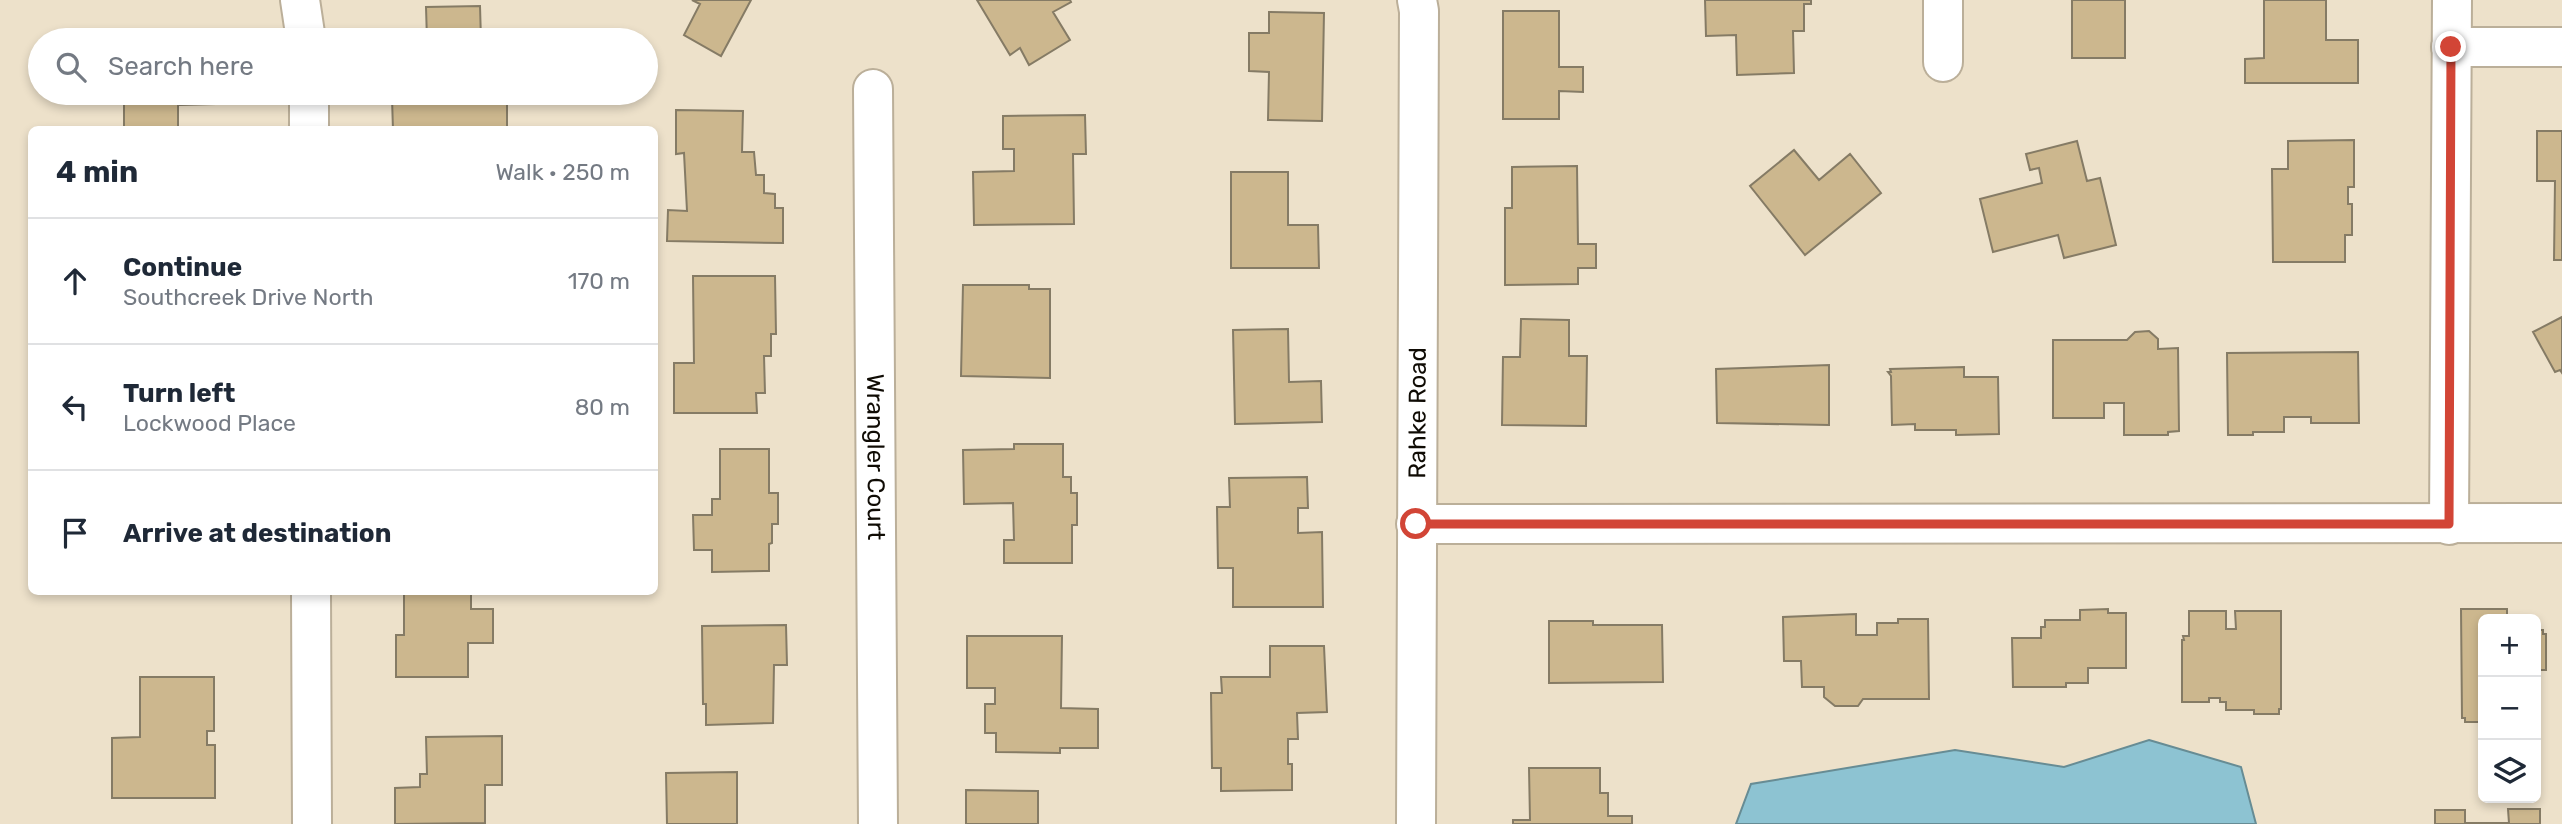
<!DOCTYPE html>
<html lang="en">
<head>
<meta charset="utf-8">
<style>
	body { margin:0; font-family:Rubik,sans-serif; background:#f2f2f3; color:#1f2937 }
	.controls { position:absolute; right:21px; bottom:21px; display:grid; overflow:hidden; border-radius:10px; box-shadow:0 4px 10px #0003 }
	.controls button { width:63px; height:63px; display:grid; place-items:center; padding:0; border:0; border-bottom:2px solid #e0e1e3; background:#fff; color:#1f2937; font:35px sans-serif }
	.stop { position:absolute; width:21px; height:21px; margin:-16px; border:5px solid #d24536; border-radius:50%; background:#fff }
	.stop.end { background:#d24536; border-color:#fff; box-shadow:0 2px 7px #0008 }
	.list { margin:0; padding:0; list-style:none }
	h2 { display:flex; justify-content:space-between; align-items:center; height:91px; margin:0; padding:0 28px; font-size:30px }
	h2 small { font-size:23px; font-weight:400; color:#747a83 }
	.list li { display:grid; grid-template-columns:46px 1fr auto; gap:21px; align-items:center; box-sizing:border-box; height:126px; padding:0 28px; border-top:2px solid #e0e1e3 }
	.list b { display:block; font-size:26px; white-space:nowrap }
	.list p { margin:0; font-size:23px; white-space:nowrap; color:#747a83 }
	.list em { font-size:23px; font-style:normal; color:#747a83 }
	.icon { flex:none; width:38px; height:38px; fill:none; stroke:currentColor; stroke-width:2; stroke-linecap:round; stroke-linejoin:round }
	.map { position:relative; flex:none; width:2562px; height:824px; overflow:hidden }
	.search { position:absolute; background:#fff; box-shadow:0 4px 10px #0003; left:28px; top:28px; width:630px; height:77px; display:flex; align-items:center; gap:18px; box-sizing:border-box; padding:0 24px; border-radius:38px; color:#747a83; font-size:26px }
	.panel { position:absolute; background:#fff; box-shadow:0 4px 10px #0003; left:28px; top:126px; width:630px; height:469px; border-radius:10px }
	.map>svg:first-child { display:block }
</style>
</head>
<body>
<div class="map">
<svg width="2562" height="824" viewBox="0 0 2562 824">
	<rect width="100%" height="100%" fill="#ede1ca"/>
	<path fill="#8dc3d2" stroke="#678c94" stroke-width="2" d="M2149,740l92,27 15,57h-520l15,-40 204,-34 109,17z"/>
	<path fill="#ccb78e" stroke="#857b65" stroke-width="2" d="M692,0h59l-30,56 -37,-21 16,-31z
		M977,0h93l1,2 -18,10 17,28 -41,25 -9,-17 -10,7z
		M1705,0h106v4h-7v27h-11l1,42 -57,2 -1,-40 -30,1z
		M2072,0h53v58h-53z
		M2264,0h62v40h32v43h-113v-24l19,-1z
		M480,6l1,34h-54l-1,-33z
		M1503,11h56v56h24v25l-24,-1v28h-56z
		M1269,12l55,1 -2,108 -54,-1 1,-48 -20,-1v-38h20z
		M131,93h84v11l-37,1v25h-54v-35h7z
		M429,93h54v8l24,-1v30h-114l-1,-32 37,-2z
		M676,110l67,1 -1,41h12l2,23h8v18l11,1v14h8v35l-116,-2 1,-31 19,1 -3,-58 -8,1z
		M1085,115l1,39h-13l1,70 -100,1 -1,-53 41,-1v-22h-11v-33z
		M2537,131h25v129h-8l1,-79h-18z
		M2354,140v47h-6v17h4v31h-7v27h-72l-1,-93h16v-28z
		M2077,141l10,40 13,-3 16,67 -52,13 -6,-23 -65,17 -13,-53 62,-16 -3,-15 -9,2 -4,-16z
		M1794,150l25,30 31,-26 31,39 -76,62 -55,-69z
		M1577,166l1,78h18v24h-18v16l-73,1v-77h7v-41z
		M1231,172h57v53h30l1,43h-88z
		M693,276h82l1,58h-5v22h-7l1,37h-9l1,20h-83v-50h20z
		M963,285h66v4h21v89l-89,-2z
		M2562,317v56l-2,-3 -5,2 -22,-40z
		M1521,319l48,1v36h18l-1,70 -84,-1 1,-68h17z
		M1288,329l1,53 32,-1 1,41 -87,2 -2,-94z
		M2149,331l9,8v10l20,-1 1,83 -11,1v3h-44v-32h-20v15h-51v-78h74l8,-8z
		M2358,352l1,71h-48v-6h-27v15h-31v3h-25l-1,-82z
		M1829,365v60l-112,-2 -1,-54z
		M1964,367v10h34l1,57 -43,1v-5h-41v-6l-23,1 -1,-49 -3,-4h3l-1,-3z
		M1014,444h49v33h8v16h6v32h-5v38h-68v-23h10l-1,-37 -49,1 -1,-54 51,-1z
		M720,449h49v44h9v31h-6v19l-3,1v27l-57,1v-22h-18l-1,-35h19v-16h8z
		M1307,477l1,31h-10v25l24,-1 1,75h-90v-39h-15l-1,-61h13l-1,-29z
		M136,592h79v1h-79z
		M404,592h67v17h22v34h-25v34h-72v-42h8z
		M2108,609v4h18v55h-38v15h-22v4h-53l-1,-49h29v-11h4v-7h35v-10z
		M2461,609h46v10h-24v103h-18v-4h-3z
		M2189,611h37v18h10l-1,-18h46v98h-2v5h-25v-4h-28v-8h-6v-4h-11v4h-27v-62h2l-1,-4h6z
		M1856,614v21h21v-12h21v-4h30l1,80h-66l-5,7h-23l-11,-9v-10h-22l-1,-26h-17l-1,-44z
		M1549,621h44v4h69l1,57 -114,1z
		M786,625l1,40h-13l-1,58 -67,2v-21h-3l-1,-78z
		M2536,630h7v4h3v36h-10z
		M967,636h95l-1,72 37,1v39h-38v5l-64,-1v-19h-11v-29h10v-16h-28z
		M1270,646h54l3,66 -30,1 1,26h-10v25h4v26l-71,1v-23h-9l-1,-75h11l-1,-16h49z
		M140,677h74v54h-7v14h8v53h-103v-60l28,-1z
		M502,736v49h-17v38l-90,1v-36l25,-1v-13h7l-1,-37z
		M1529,768h71v25h8v23h24v8h-119v-4h17z
		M737,772v52h-70l-1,-51z
		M966,790l72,1v33h-72z
		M2508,809h32v15h-105v-14h30v13h44z"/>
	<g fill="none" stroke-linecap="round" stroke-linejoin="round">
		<g stroke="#bbaf99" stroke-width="42">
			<g id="street">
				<path d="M300,0l6,40"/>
				<path d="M1943,0v62"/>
				<path d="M2451,47h111"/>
				<path id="s1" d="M873,89l5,735"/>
				<path d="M309,93v37"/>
				<path d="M1416,524l1146,-1"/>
				<path d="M2449,525l3,-525"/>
				<path d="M311,592l1,232"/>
				<path id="s2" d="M1416,824l3,-813 -2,-11"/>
			</g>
		</g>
		<use href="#street" stroke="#fff" stroke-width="38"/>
	</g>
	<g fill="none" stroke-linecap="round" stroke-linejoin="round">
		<path stroke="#d24536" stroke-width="9" d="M1416,524h1033l2,-477"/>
	</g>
	<g text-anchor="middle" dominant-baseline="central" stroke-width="5" stroke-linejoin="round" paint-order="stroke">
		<g font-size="24" fill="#0f0b04" stroke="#ede1ca">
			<text stroke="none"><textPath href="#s2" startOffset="411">Rahke Road</textPath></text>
			<text stroke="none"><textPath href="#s1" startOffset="368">Wrangler Court</textPath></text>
		</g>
	</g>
</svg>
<div class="controls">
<button>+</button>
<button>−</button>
<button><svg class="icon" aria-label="layers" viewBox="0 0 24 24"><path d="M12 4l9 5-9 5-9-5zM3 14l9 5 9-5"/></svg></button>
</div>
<div class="stop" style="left:1416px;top:524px"></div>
<div class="stop end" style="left:2451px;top:47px"></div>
<div class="search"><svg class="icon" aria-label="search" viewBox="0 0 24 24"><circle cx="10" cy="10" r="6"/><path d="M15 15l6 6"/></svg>Search here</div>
<section class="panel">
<h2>4 min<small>Walk · 250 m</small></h2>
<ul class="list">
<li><svg class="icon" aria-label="ahead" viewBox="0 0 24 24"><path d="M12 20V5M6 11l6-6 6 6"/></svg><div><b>Continue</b><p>Southcreek Drive North</p></div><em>170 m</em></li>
<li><svg class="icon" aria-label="left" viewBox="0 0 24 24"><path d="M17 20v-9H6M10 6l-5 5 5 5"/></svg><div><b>Turn left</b><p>Lockwood Place</p></div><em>80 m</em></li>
<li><svg class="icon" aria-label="arrive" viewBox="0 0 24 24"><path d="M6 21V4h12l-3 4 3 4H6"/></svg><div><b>Arrive at destination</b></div></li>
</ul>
</section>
</div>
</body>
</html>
